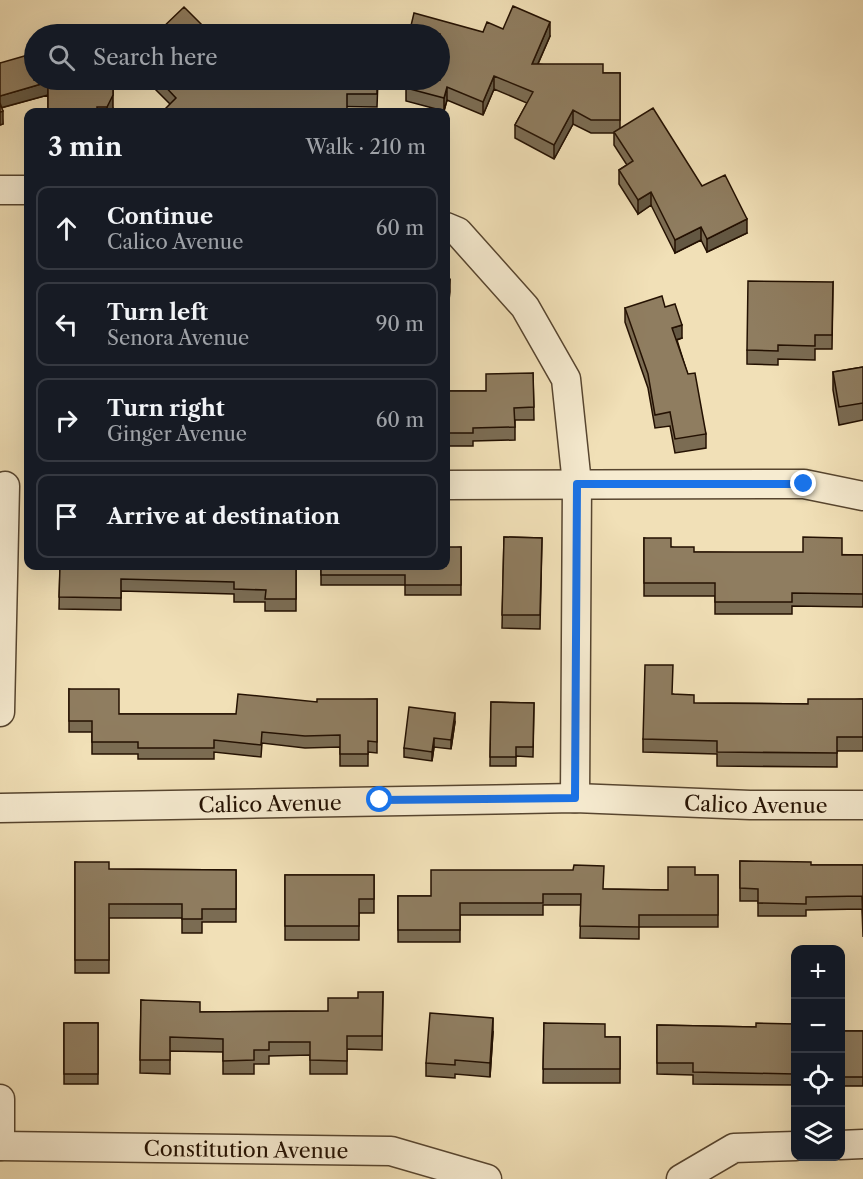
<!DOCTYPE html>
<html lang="en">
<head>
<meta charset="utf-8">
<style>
	body { margin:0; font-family:"Libre Caslon Text",serif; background:#242831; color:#f1f3f6 }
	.controls { position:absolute; right:18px; bottom:18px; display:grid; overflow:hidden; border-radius:12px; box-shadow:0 6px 24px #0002 }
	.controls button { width:54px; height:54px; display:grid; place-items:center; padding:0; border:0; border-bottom:2px solid #363941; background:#171b24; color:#f1f3f6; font:30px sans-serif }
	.stop { position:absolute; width:18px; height:18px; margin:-14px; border:4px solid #1a73e8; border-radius:50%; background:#fff }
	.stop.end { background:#1a73e8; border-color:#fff; box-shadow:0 2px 6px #0008 }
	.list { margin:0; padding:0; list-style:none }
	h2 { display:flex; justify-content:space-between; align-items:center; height:78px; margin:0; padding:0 24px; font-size:26px }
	h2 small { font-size:20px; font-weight:400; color:#9ea1a6 }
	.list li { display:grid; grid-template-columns:39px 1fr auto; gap:18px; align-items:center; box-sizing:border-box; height:84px; margin:0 12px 12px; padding:0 12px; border:2px solid #363941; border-radius:12px }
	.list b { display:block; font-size:22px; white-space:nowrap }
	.list p { margin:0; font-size:20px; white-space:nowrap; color:#9ea1a6 }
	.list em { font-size:20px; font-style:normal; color:#9ea1a6 }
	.icon { flex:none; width:33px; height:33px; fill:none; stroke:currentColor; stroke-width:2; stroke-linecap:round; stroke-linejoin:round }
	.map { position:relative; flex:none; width:863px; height:1179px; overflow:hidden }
	.search { position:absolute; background:#171b24; box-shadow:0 6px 24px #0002; left:24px; top:24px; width:426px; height:66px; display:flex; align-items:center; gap:15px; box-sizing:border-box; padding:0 21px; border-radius:33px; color:#9ea1a6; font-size:22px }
	.panel { position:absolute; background:#171b24; box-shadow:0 6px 24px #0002; left:24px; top:108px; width:426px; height:462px; border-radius:12px }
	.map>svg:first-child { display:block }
</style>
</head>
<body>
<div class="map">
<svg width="863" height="1179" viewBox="0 0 863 1179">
	<rect width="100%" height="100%" fill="#f1e0b7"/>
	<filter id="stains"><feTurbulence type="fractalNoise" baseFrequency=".00333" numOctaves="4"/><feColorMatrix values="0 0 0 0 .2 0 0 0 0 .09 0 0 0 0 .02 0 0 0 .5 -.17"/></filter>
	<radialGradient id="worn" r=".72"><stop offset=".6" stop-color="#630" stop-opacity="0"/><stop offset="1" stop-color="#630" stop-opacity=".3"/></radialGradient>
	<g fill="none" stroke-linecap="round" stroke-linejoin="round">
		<g stroke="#57452f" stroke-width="31">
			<g id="street">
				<path d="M0,190h28"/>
				<path d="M446,227l12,5 67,75 41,72 11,105 -2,314"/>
				<path d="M446,485l358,-1 59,12"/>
				<path d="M0,712l5,-226"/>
				<path id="s1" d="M0,808l575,-10 175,7h113"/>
				<path d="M0,1099v47"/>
				<path d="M840,1145l23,-1"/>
				<path id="s2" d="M0,1146l391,5 96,28"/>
				<path d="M681,1179l53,-31 62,-2"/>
			</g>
		</g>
		<use href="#street" stroke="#f6ebd0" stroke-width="28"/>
	</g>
	<path fill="#7b6c53" stroke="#241102" stroke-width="1.5" d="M503,29l47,7 -12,28 65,9h17v55l82,58 45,47 -40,19 -6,-12 -26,13 -24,-48 -13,9 -19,-30v-14l8,-5 -13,-20v-12h-23l-18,-9 -19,35 -39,-21v-13l12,-22 -33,-14 -11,26 -36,-15 -3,11 -38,-10v-13l77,-56z
		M0,63l31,2 82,43 -2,4h-63v-17l-47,13 2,16 -3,1z
		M146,80h232l-1,27 -207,-3z
		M833,282l-1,67h-17v11l-37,-1v6l-31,-1v-14z
		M665,307l17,31 -5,2 29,94v14l-31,5 -5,-27 -15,2 -7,-40 -23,-66v-14z
		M863,367v53l-24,5 -6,-35v-18z
		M533,373l1,47h-19v20l-42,1v5h-27v-55h40z
		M504,537l38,1 -2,91 -38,-1z
		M644,538l27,9 23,5 169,3v52l-71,-1v8h-77v-18h-71z
		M461,547v48h-56v-10h-84v-19z
		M60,566l236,1v44h-31v-9h-31v-8l-113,-3v19l-62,-1z
		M69,689l50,25h117l81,-12 60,-3v54l-9,-1v14h-28v-19l-35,1 -43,-5 -1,14 -47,-5v7h-76v-5h-46v-22h-23z
		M673,694l21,9 114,1 55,-5v52h-26v16l-120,-1v-12l-74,-2v-13z
		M491,702l43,1 -1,54 -17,-1v10h-26z
		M455,722l-4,27 -17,-2 -2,14 -28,-4v-9z
		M740,861l71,4h52v72l-1,-28 -56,1v6h-48v-15h-18z
		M75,862l34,7 127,1v52h-34v11h-20v-15h-73v55h-34z
		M285,875h89v38h-15v27h-74z
		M695,875h23v52h-79v12l-59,-1 1,-33h-38v10h-83v27h-62v-46h33l172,-7 65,1z
		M383,992l-1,58 -35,-1v25h-37v-19l-41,1v8h-15v10h-31v-22l-53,-1v23l-30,-1 1,-73 59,12 128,-1 30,-13z
		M64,1023h34v61h-34z
		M544,1023l61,14h15v46h-77z
		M795,1024v61l-102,-1v-9l-36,-1v-49l99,2z
		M840,1031h23v55h-23z
		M493,1032l-3,45 -35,-3v4l-29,-2v-13z"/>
	<path fill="#645843" stroke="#241102" stroke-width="1.5" d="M550,22v14l-18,41v-13z
		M494,76v13l-11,26v-13z
		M113,80v28l-2,4h-4v-5z
		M48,82v13l-48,13v-12z
		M447,87v13l-3,11v-13z
		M573,110v14l-19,35v-14z
		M3,111v13l-3,1v-13z
		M651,192v13l-13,9v-14z
		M747,219v14l-40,19v-13z
		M701,227v13l-26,13v-13z
		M450,279v13l-4,32v-13z
		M682,325v13l-10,3v-13z
		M455,713v9l-4,27v-9z
		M434,738v9l-2,14v-9z
		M493,1018v14l-3,45v-14z"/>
	<path fill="#8f7d60" stroke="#241102" stroke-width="1.5" d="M513,6l37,16 -18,42h71v9h17v47h-29l-18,-10 -19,35 -39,-20 18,-33 -39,-16 -11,26 -36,-15 -3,11 -38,-10 2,-8h32v-46h-31l5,-21 69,19 4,-10 16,7z
		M184,7l23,23 -5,4h-46z
		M28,55l3,10 3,-1v16h79v15l-6,12h-10v5h-49v-30l-48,14v-33z
		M159,80h218v14h-30v18h-185l14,-14z
		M0,103l3,8 -3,1z
		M653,108l49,78 23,-11 22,44 -40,20 -6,-12 -26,13 -24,-48 -13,8 -19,-30 14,-9 -19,-29z
		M446,278l4,1 -4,32z
		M748,281l85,1 -1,53h-17v11l-37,-1v6l-31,-1z
		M662,296l3,11 10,-3 7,21 -10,3 16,46 7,-1 11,61 -31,5 -5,-27 -15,3 -7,-41 -23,-66z
		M863,367v36l-24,4 -6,-35z
		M533,373l1,34 -20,1 1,19 -42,1v5h-27v-42h40v-17z
		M504,537l38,1 -2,77h-38z
		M803,537l39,1v17h21v39l-71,-1v9h-77v-19h-71v-45h27v9h23v5h109z
		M446,547h15v38h-56v-10h-84v-9h125z
		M60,566h213v1h23v32h-31l1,-9 -32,-1v-7l-113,-3v19l-62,-1z
		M645,665h28l-1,29 22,1v8l114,1v-5h55v38h-26v16l-120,-1v-11l-74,-2z
		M69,689h50v25h117l2,-20 79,8v-3h60v43l-9,-1v13h-28v-19l-35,1 -43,-4 -1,13 -47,-5v8h-76v-6h-46v-21h-23z
		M491,702l43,1 -1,44h-17v10h-26z
		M409,707l46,6 -4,27 -17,-2 -2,14 -28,-4z
		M740,861l71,1v3h52v59l-1,-28 -56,1v7l-48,-1v-14l-18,-1z
		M75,862h34v7l127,1v39h-34v10h-20v-15h-73v56h-34z
		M574,865l30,1 -1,23 65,1v-23h27v8h23v40h-79v12l-59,-1 1,-32h-38v9h-83v27h-62v-34h33v-26h142z
		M285,875h89v24h-15v27h-74z
		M358,992h25l-1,44h-35v25l-37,-1v-18h-41v8h-15v10l-31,1v-22l-53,-2v23h-30l1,-60 59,2v10l128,-1v-13h30z
		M430,1013l63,5 -3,45 -35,-3v5l-29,-2z
		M64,1023h34v51h-34z
		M544,1023l61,1v13h15v32h-77z
		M756,1023l39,1v50l-102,-2v-9h-36v-38l99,2z
		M840,1031h23v46h-23z"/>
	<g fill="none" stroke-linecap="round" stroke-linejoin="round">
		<path stroke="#1a73e8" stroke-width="8" d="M380,800l195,-2 2,-314h227"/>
	</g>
	<g text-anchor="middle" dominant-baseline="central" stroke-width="4.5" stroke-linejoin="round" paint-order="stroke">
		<g font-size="21" fill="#241102" stroke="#f6ebd0">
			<text stroke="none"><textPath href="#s1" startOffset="270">Calico Avenue</textPath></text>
			<text stroke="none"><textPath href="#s1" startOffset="756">Calico Avenue</textPath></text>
			<text stroke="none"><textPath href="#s2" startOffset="246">Constitution Avenue</textPath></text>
		</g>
	</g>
	<rect width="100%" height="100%" filter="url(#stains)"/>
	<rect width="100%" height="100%" fill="url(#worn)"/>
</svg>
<div class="controls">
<button>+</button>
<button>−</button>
<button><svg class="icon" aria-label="locate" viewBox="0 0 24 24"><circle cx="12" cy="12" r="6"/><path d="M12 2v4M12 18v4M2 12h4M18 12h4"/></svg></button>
<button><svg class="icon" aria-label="layers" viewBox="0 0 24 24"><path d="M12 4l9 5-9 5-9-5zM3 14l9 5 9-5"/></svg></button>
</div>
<div class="stop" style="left:380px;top:800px"></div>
<div class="stop end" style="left:804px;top:484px"></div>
<div class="search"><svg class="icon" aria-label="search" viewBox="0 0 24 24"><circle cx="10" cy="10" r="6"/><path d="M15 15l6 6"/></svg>Search here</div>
<section class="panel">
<h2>3 min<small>Walk · 210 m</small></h2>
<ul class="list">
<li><svg class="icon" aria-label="ahead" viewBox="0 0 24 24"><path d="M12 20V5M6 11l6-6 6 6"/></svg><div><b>Continue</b><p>Calico Avenue</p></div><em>60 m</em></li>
<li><svg class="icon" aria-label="left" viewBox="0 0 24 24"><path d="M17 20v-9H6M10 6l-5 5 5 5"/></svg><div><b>Turn left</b><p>Senora Avenue</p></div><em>90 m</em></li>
<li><svg class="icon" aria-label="right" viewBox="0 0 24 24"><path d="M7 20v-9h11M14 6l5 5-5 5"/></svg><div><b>Turn right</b><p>Ginger Avenue</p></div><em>60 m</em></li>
<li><svg class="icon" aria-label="arrive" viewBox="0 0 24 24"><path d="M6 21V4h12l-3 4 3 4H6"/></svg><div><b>Arrive at destination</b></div></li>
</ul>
</section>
</div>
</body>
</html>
